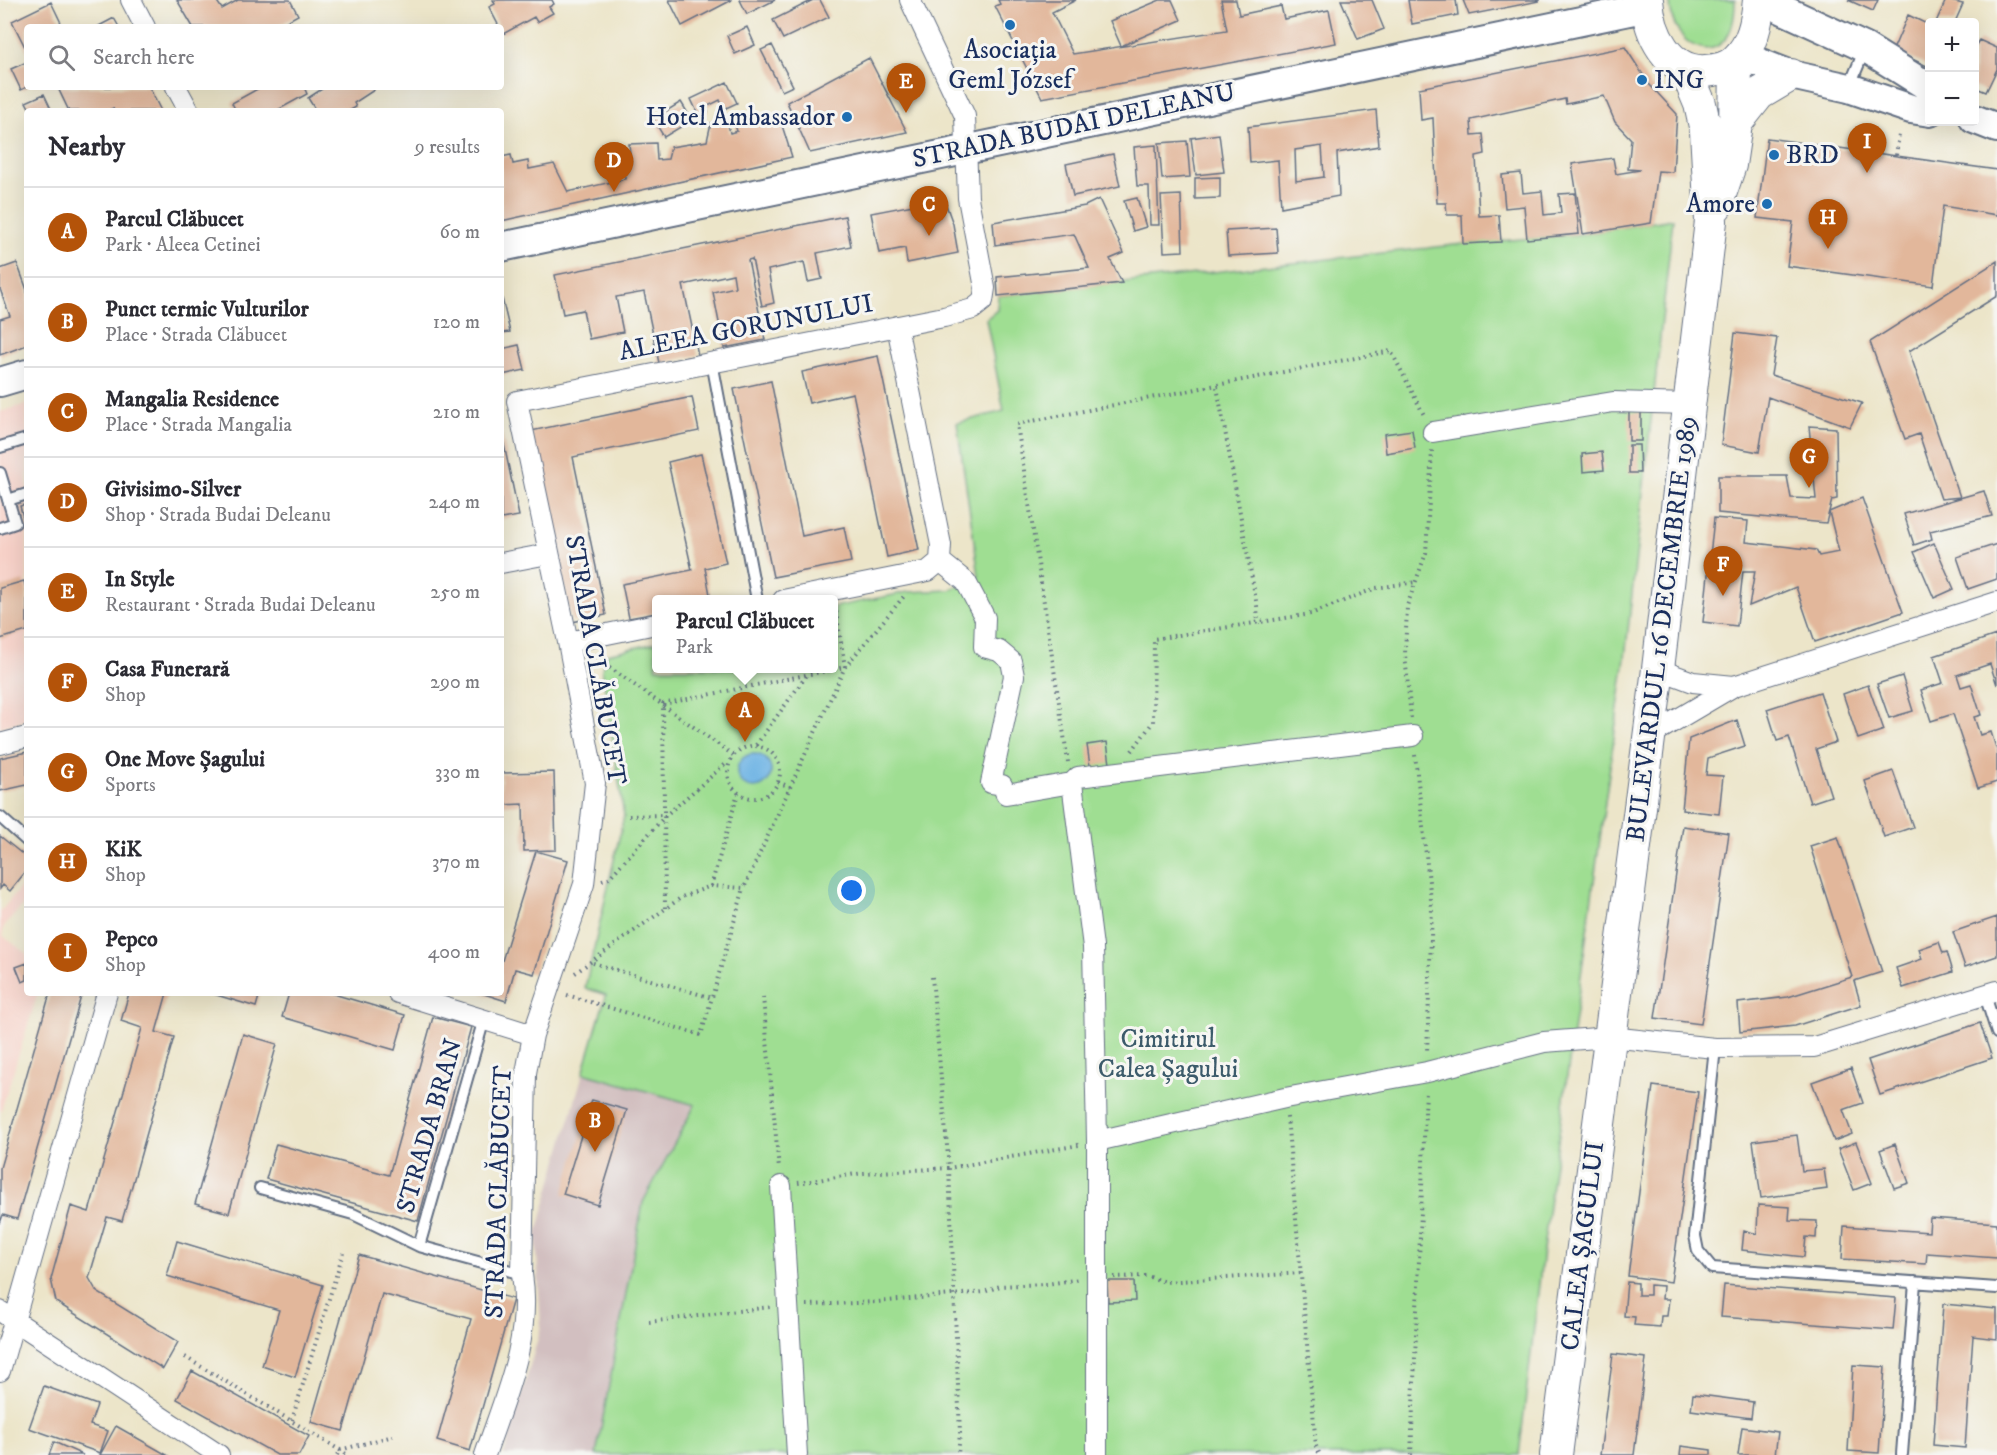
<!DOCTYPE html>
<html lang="en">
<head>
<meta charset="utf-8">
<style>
	body { margin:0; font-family:"IM FELL DW Pica",serif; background:#f2f2f3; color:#2b2b33 }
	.controls { position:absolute; right:18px; top:18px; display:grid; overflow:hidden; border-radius:6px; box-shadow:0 6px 24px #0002 }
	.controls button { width:54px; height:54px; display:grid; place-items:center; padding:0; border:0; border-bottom:2px solid #e1e1e2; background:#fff; color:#2b2b33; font:30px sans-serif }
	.you { position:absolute; left:852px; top:891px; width:21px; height:21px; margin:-15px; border:4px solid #fff; border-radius:50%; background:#1a73e8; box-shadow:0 0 0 9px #1a73e833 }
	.badge { display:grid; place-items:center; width:39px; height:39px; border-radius:50%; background:#b45309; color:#fff; font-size:20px; font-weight:700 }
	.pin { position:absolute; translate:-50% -50px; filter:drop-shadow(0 2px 3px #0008) }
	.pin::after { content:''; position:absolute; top:32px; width:21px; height:18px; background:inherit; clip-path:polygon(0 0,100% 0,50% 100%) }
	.popup { position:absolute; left:652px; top:595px; width:186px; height:78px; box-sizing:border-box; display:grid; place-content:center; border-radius:6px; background:#fff; filter:drop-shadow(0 2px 4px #0005); font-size:20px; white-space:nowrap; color:#7c7c81 }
	.popup b { font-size:22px; color:#2b2b33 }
	.popup::after { content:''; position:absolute; left:50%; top:100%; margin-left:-12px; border:12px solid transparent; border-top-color:#fff }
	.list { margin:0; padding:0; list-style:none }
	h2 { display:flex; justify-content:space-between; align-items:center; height:78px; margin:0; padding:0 24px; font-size:26px }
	h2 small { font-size:20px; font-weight:400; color:#7c7c81 }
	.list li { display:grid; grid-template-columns:39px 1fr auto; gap:18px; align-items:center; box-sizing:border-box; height:90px; padding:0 24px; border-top:2px solid #e1e1e2 }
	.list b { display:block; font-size:22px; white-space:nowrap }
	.list p { margin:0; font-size:20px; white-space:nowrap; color:#7c7c81 }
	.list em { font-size:20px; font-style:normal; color:#7c7c81 }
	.icon { flex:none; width:33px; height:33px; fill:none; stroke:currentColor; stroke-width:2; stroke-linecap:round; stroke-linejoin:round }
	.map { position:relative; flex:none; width:1997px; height:1455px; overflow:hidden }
	.search { position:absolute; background:#fff; box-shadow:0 6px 24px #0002; left:24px; top:24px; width:480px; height:66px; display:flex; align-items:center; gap:15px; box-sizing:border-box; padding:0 21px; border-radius:6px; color:#7c7c81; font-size:22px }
	.panel { position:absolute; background:#fff; box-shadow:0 6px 24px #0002; left:24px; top:108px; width:480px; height:888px; border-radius:6px }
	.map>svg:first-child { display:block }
</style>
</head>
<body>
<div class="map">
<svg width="1997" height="1455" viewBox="0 0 1997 1455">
	<rect width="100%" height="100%" fill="#f6f6f2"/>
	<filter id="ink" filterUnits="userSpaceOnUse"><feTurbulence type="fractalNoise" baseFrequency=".0167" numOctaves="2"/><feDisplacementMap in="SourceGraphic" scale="12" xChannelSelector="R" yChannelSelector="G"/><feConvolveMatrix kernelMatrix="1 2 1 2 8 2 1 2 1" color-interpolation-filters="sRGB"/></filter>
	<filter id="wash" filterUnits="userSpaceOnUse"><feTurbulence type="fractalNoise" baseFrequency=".008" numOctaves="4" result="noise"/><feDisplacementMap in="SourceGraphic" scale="24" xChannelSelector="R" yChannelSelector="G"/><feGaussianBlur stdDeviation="1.35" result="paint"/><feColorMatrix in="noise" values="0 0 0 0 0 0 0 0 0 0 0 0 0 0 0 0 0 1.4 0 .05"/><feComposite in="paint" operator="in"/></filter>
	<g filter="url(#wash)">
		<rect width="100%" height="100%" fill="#ece5c9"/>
		<path fill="#f7d1c8" d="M27,404v316l-27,7v-315z
			M27,880v20l-24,28v8l24,18v39h11l-38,121v-202z"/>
		<path fill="#d2bfc0" d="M583,1073l112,32 -52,97 -47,253h-92l37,-127 -5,-92z"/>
		<path fill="#9fde92" stroke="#5d8678" stroke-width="1.5" d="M1670,0h65c1,75 -66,54 -65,0z
			M1673,219l-48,439 -81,584 -25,213h-923l47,-253 52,-97 -112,-32 23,-78 -21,-7 39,-172 -22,-147 5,-15 49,-11v25h178v-61l74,-15 42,-2 29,-14 -22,-153 47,-12 -18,-92 11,-9 1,-14 465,-52 120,-10z"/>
		<path fill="#6db3e4" stroke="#4471a1" stroke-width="1.5" d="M737 771a17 17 0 1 1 34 0a17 17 0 1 1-34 0Z"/>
		<g id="blocks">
			<path fill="#e2b79b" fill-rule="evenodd" d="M177,0h39l6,9 16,-9h52l8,15 -22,12h-83z
				M493,0h59l2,4 -5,3 4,6 -16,9 -3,-5 -31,17 -14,-27 6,-3z
				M669,0h63l-50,26z
				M740,0h35l-28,14z
				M813,0h7l9,17 -46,22 -10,-19z
				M998,0h78l-24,12 21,42 154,-24 -6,-30h15l3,15 42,-9 3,13 45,-9 7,33 -294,55 -47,-92 5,-2z
				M1160,0h12l9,20 -60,26 -11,-25z
				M1341,0h31l12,29 -26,10z
				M1408,0h48l2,15 -46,9z
				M1463,0h76v1l-70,14z
				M1848,0h30l-5,11z
				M1946,0l17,4 -8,18h-19z
				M51,2l12,25h-36v24l-15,-30z
				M1908,15l21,10v42l-36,-17z
				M114,18l5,9h-22z
				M747,27l8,18 -20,9 -8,-18z
				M1979,40l18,8v21l-11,23 -12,-5v-39z
				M772,45l21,41 -11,5 -21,-41z
				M1625,47l24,37 28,30 -4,58 -15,-1 -7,52 -68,11 -11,-70 41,-6 3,16 24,-4 -12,-1 3,-30 -16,-17 -11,-26 -38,8 -1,-5 -94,21 1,15 11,-1 2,20 -9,2 3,60 20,-1 2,27 -38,2 -1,-29h-15l-1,-12h-9l-4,-85 -12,2 -2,-32z
				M869,58l38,74 -97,21 -23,-51z
				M27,62v25l-6,3 -10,-21z
				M727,82l10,21 -13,6 -4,-9 -14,7 2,5 -9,4 -8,-17z
				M60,87h89l12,24h-47l-1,-3 -6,3h-38l-11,-23z
				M261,87h43l3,7 -31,17h-40l-4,-8z
				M325,87h47l2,3 -20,13 2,4 -7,4h-33l-8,-13z
				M44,94l8,17h-21l-5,-9z
				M681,102l11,18 -28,17 -11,-18z
				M1376,110l3,36 -42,7 2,43 -58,11 -3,-47 -28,3 -2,-36zM1322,146l2,31 -28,4 -1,-31z
				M756,117l1,5 23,-3 12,38 -291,64v-64l10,-2 2,9 15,-3 1,8 25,-5 14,28 57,-13v-16h6l-2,-19 27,-1 1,17 11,-1 3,-12 36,-6 4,-18 16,-3 3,13 7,-2 -3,-9z
				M1219,134l5,38 -28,3 -5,-37z
				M1767,138l230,32v45l-54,-9 -10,80 -146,-20 6,-44 -36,-4z
				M1187,141l3,36 -28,2 -3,-36z
				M1156,145l3,80h-9l-1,-39h-12l-3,-39z
				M1113,154l7,32 -47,10 -7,-32z
				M1521,173l2,20 19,-2 2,24 17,-2 -2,-19 16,-1 4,41 -52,5 -3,-33 -19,2 -3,-33z
				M1220,177v21l-25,1v-21z
				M1181,195l2,56 -19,1 -3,-56z
				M1137,198l9,29 -13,4 -9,-30z
				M944,199l9,25 5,29 -51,10 -2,-15 -26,5 -8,-40z
				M1099,199l25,54 -14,6 12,24 -124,13 -1,-19 92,-9 -15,-34 -79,11 -2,-23 92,-16z
				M845,216l6,30 -34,7 5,26 -14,3 -4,-20 -36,8 6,33 -12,3 -10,-47 -4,1 17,80 -41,8 -11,-56 22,-5 -2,-13 -50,11 15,70 -39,8 -15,-71 -28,5 7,35 -34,7 -6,-29 -20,4 -8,-39z
				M1276,228l2,25 -50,3 -2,-25z
				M1997,261v35l-88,55 51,146 -19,2 -22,-65 -14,5 -35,-97z
				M17,263l10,27v55l-27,10v-36l10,-3 -10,-27v-20z
				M501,294l9,38 -9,1z
				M1735,333l42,5 -6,37 91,28 -12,24 -82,-30 -9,55 -38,-7z
				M519,345l6,25 -23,5 -1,-26z
				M878,356l41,194 -32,7 -34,-164 -44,10 -7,-31z
				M771,381l31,155 42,-9 7,35 -78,15 -39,-188z
				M692,397l7,34 -126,26 33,158 -34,7 -41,-191z
				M1629,412h12v29h-12z
				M1809,426l27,2 1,71 -5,1 -6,23 -108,-10v-37h69l4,22 25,1z
				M1412,430l3,18 -29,5 -2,-19z
				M502,435l17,81 -18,3v-83z
				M1629,445h10l1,28h-11z
				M1602,452l2,18 -21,2 -1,-18z
				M701,454l25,109 -21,5 6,32h-55v13l-27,5 -7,-34 70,-14 -24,-108z
				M1984,491l8,25 -62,15 2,8 -18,6 -10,-31z
				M1862,498l41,114 -88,30 -19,-55 -47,19 6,-35h-12l-6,55 -34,-4 11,-104 34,3 -2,21 70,8 3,6 20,-4 -10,-40z
				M27,504v25h-1l-6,-23z
				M1934,543l20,46 -20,9 -20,-46z
				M1997,544v35l-29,10 -11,-32z
				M24,581l3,11v39l-27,8v-51z
				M1996,635l1,50 -7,-21 -33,11 4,12 10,-3 10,31 -7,2 6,18 11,-3 6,19v31l-19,6 -25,-74 -22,7 -10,-31 22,-7 -9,-27z
				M1902,676l11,35 -24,7 -12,-34z
				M1868,685l16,45 -26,9 -15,-45z
				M1820,692l16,50 -20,7 15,47 -21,7 -21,-66 -12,4 -10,-32z
				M1737,720l8,26 -37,12 -2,17 17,1 -4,38 -37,-4 7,-71z
				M1107,742l3,22 -20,2 -3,-21z
				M27,752v33l-27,6v-33z
				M1893,771l20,56 -29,10 -19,-56z
				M554,772l2,78 -32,1 -1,-47 -22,1v-32z
				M1683,826l46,7 -28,191 -46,-6z
				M0,836l27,22v12l-17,21 -7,-6 -3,4z
				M1838,837l44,135 -28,9 7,24 -66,21 -55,6 -2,-29 50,-6 64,-20 -42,-131z
				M536,851l32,9 -34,114 -19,-5 -9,32 -25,-8h20v-29z
				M1997,917v39l-32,11 -12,-35z
				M1939,942l4,11 4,-1 6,20 -50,16 -7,-20 26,-9 -3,-10z
				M27,963v17l-5,2 -6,-15z
				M50,993h32l-65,226 -14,-4 -3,8v-55z
				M129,993h38l-11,39 18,5 -52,184 -15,-4 -18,61 8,14 81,50 -15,27 -107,-67 -5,-23 20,-73 18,6 53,-184 -21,-7z
				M210,993h50l-4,14z
				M289,993h41l75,22 -10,35 -113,-33z
				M433,1017l38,10 -53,194 -152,-42 10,-35 113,31z
				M1980,1023l12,35 -112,37 -12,-35z
				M243,1034l34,10 -48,169 -34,-9z
				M1851,1068l12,35 -20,7 9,24 -18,7 -22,-59z
				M1653,1086l45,6 -27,190 -43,-6z
				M592,1100l35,10 -29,95 -35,-11z
				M1797,1135l5,36 22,-2 3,20 -66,9 -8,-57z
				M1856,1142l16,41 -18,7 -16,-41z
				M1895,1144l14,39 -15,5 -14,-38z
				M1758,1205l32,2 -1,13 28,1 -1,17 -10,-1 -2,20 -62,-7 2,-20 13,4z
				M1930,1218l67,5v35l-70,-5 -1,11 -84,-5 2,-33 85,6z
				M177,1241l146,44 -28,92 -33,-11 17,-56 -112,-34z
				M359,1255l154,44 -43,152 -33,-10 34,-122 -89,-25 -39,137 -32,-9z
				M1107,1281h27l1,20 -27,1z
				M1627,1282l11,1v12h12v-10l13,1 -1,13h7l-2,17h-6l-1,11 -26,-2 1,-8 -11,-1z
				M1724,1285l172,13 -3,32 -172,-13z
				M1943,1304l54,5v30l-24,-3 -8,112 -32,-3z
				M1613,1354l33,4 -12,97h-34z
				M1853,1365l32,2 -6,86 -31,-2z
				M192,1371l117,65 -10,19h-22l-100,-56z
				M44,1386l53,19 -7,20 18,6 -8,22 -71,-25z
				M1693,1394l60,8 -2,16 -60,-8z
				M116,1426l51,29h-67z
				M1742,1427l36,5 -3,23h-37z
				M54,1442l29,13h-34z
				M1681,1446l30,4v5h-31z"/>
		</g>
	</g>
	<g filter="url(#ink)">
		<use href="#blocks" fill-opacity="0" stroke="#646f83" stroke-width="1.5"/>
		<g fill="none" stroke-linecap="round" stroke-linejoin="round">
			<g stroke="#646f83" stroke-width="14">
				<path id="lane" d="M1849,87l16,-38
					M712,362l45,238
					M0,447l27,-8
					M0,473l15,50 -15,5
					M8,500l19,-6
					M0,817l27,24
					M1985,995l12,38
					M1715,1048l-20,188 3,15 14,17 285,20
					M260,1188l93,26 66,32 103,28
					M419,1246l65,-227
					M1902,1454l13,-172"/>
			</g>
			<g stroke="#646f83" stroke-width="22">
				<path id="street" d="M131,0l14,27
					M176,87l13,24
					M1433,432l180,-30 77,2
					M940,561l26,21 19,36 -1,29 15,4 12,10 3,15 -23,107 11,2 4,9 66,-11 6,-6 335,-41
					M501,563l47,-9
					M783,600l145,-29 12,-10 1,-16 -44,-219
					M568,642l88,-18
					M1658,669l35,13 41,4
					M1649,736l85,-50 263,-84
					M0,744l27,-7
					M1072,783l21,164 4,194v314
					M398,993l135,42
					M1097,1141l188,-43 142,-26 117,-30 66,-5 105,11 99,-1 183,-56
					M781,1186l16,269
					M0,1311l219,144
					M0,1371l107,-378
					M485,1455c20,-59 47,-117 37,-181l4,-201 7,-38 51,-151 11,-101 -27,-141 -51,-241 427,-84 29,-8 10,-8 2,-13 -17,-90 -3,-82 -55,-116"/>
			</g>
			<g stroke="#646f83" stroke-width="32">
				<path id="secondary" d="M1762,0l104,48 64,40
					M1740,55l51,20 58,13 62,21 19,3
					M1974,119l23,9
					M501,247l1147,-240
					M0,382l27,-8"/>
			</g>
			<g stroke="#646f83" stroke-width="34">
				<path id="primary" d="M1647,0c2,33 21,74 59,71 10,-1 23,-3 30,-11 17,-15 21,-39 23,-60
					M1736,123l23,-29 32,-19
					M1716,206l14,-41 5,-34 1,-70
					M1556,1455l102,-786 53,-448 -5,-90 -6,-27 -15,-36"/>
			</g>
			<path stroke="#646f83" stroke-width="4" stroke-dasharray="1.5 4.5" stroke-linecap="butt" d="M1896,155l3,-20
				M1217,387l40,219 1,18
				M595,657l138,98
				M1411,718l-6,-63 2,-49 19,-53 6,-103
				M756,745l51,-70
				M728 772a26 26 0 1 1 52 0a26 26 0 1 1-52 0Z
				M1132,751l21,-29 1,-83 157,-25 65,-26 40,-6
				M1415,755l17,154 -5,144
				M1068,762l-51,-338 374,-73 33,64
				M778,782l12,5
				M629,816l35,-1
				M602,880l7,-2 57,-63 62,-53
				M711,886l27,-93
				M665,908l-2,-204 182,-37 -9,-56
				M593,963l119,35
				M575,973l107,-76 29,-11 33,2 101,-221 60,-72
				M932,977l17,191 11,265 -2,22
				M567,995l134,40 43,-147
				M763,997l16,172
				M1287,1117l29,329 4,9
				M798,1183l65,-10 86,-5 130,-23
				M1114,1277l33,-1 18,6 136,-9
				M807,1305l70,-3 107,-10 16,-6 47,-2 33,-5
				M649,1322l121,-15
				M185,1357l163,98
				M292,1420l51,-167
				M337,1455l3,-5 53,-14
				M1411,1455l15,-365"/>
			<use href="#lane" stroke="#fff" stroke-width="10"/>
			<use href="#street" stroke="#fff" stroke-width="20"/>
			<use href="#secondary" stroke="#fff" stroke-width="28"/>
			<use href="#primary" stroke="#fff" stroke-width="32"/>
		</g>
	</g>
	<g fill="#1f6fb2" stroke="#f6f6f2" stroke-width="2">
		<circle cx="1010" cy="25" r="6"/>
		<circle cx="1642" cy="80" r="6"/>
		<circle cx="847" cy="117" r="6"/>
		<circle cx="1774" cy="155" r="6"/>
		<circle cx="1767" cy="204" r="6"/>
	</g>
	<g text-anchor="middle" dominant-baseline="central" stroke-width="6" stroke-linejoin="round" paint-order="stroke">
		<g font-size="26" fill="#1b2f5e" stroke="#f6f6f2" text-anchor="start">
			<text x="1010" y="50" text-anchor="middle">Asociația<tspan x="1010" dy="30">Geml József</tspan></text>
			<text x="1654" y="80">ING</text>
			<text x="835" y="117" text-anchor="end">Hotel Ambassador</text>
			<text x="1786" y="155">BRD</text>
			<text x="1755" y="204" text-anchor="end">Amore</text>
		</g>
		<g font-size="26" fill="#1b2f5e" stroke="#f6f6f2">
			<text transform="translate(1074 126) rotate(-12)">STRADA BUDAI DELEANU</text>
			<text transform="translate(746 328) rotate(-11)">ALEEA GORUNULUI</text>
			<text transform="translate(1662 629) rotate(-83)">BULEVARDUL 16 DECEMBRIE 1989</text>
			<text transform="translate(595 660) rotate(80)">STRADA CLĂBUCET</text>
			<text transform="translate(430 1126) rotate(-74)">STRADA BRAN</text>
			<text transform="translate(499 1192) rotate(-88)">STRADA CLĂBUCET</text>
			<text transform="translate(1583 1246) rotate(-83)">CALEA ȘAGULUI</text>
		</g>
		<g font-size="26" fill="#3c5b6b" stroke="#f6f6f2">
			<text x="1168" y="1039">Cimitirul<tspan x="1168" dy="30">Calea Șagului</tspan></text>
		</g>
	</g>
</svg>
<div class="controls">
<button>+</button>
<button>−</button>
</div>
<div class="you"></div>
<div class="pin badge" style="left:745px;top:742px">A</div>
<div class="popup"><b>Parcul Clăbucet</b>Park</div>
<div class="pin badge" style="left:595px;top:1152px">B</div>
<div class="pin badge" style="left:929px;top:236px">C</div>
<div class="pin badge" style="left:614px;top:192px">D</div>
<div class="pin badge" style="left:906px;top:113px">E</div>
<div class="pin badge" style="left:1723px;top:596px">F</div>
<div class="pin badge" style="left:1809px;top:488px">G</div>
<div class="pin badge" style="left:1828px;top:249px">H</div>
<div class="pin badge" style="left:1867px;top:173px">I</div>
<div class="search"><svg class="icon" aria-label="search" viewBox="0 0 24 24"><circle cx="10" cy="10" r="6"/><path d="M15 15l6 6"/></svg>Search here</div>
<section class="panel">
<h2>Nearby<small>9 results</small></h2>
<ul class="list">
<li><span class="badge">A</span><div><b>Parcul Clăbucet</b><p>Park · Aleea Cetinei</p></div><em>60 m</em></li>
<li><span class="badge">B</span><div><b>Punct termic Vulturilor</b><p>Place · Strada Clăbucet</p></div><em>120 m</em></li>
<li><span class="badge">C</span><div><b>Mangalia Residence</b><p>Place · Strada Mangalia</p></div><em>210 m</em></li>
<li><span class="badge">D</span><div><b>Givisimo-Silver</b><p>Shop · Strada Budai Deleanu</p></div><em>240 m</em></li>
<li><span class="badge">E</span><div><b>In Style</b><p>Restaurant · Strada Budai Deleanu</p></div><em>250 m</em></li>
<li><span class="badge">F</span><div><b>Casa Funerară</b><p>Shop</p></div><em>290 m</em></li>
<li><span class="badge">G</span><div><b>One Move Șagului</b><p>Sports</p></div><em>330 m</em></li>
<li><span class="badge">H</span><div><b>KiK</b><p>Shop</p></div><em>370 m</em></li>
<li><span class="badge">I</span><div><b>Pepco</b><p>Shop</p></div><em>400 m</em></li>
</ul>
</section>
</div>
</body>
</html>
